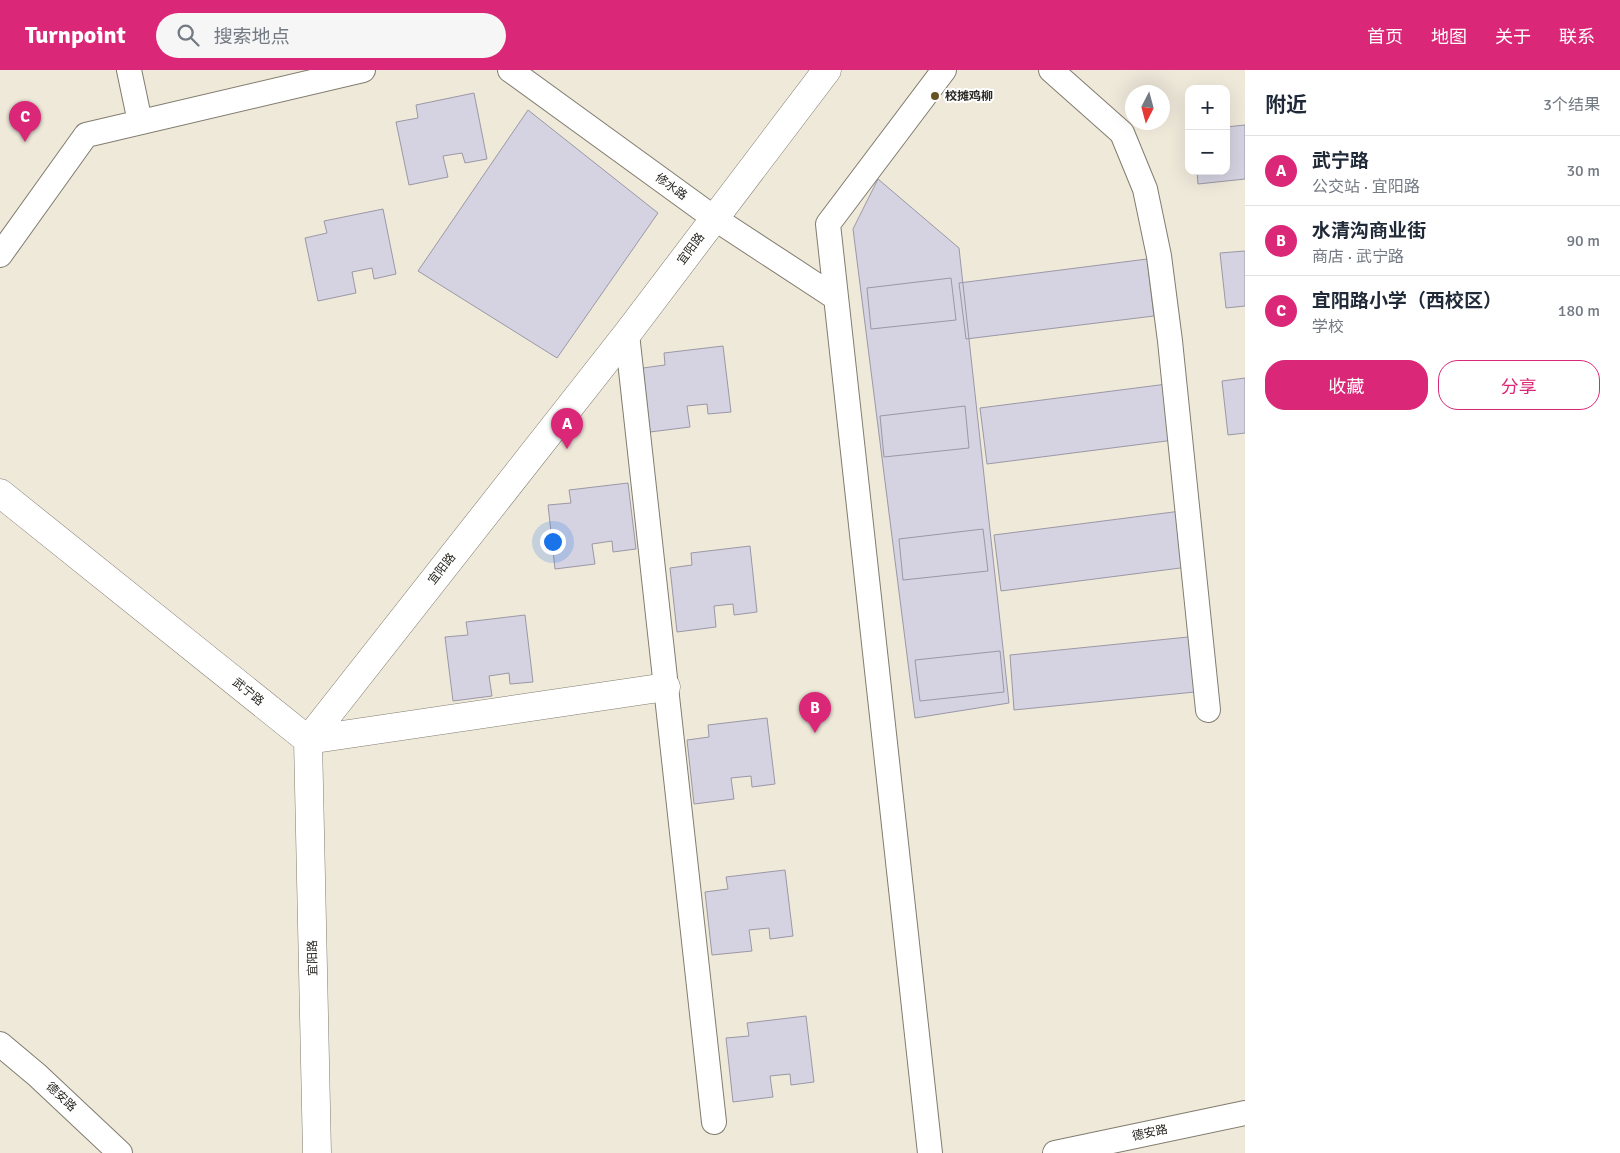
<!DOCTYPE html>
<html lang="zh">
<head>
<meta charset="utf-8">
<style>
	body { margin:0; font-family:Signika,"Noto Sans SC",sans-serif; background:#f6f6f7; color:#1f2937 }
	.controls { position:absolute; right:15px; top:15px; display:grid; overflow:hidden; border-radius:10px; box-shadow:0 5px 20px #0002 }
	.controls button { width:45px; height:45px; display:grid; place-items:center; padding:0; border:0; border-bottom:1px solid #e0e1e3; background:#fff; color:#1f2937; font:25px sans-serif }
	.compass { position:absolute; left:1125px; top:15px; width:45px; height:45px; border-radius:50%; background:#fff; box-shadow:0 5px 20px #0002; rotate:186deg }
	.you { position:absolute; left:552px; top:471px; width:18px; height:18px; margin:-12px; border:4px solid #fff; border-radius:50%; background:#1a73e8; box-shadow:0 0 0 8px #1a73e833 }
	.badge { display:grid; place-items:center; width:32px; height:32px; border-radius:50%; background:#db2777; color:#fff; font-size:16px; font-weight:700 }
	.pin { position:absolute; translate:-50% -41px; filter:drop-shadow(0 1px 2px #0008) }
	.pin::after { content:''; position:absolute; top:26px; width:18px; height:15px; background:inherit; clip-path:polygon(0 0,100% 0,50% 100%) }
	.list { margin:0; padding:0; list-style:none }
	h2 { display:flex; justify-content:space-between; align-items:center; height:65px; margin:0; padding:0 20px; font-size:21px }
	h2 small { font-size:16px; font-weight:400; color:#747a83 }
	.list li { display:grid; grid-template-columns:32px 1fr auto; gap:15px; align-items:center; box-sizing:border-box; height:70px; padding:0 20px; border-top:1px solid #e0e1e3 }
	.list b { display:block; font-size:19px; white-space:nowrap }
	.list p { margin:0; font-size:16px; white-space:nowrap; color:#747a83 }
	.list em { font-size:16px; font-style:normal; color:#747a83 }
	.actions { display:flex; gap:10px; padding:15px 20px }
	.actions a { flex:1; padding:11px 0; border:1px solid #db2777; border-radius:20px; text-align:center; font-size:18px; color:#db2777 }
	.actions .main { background:#db2777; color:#fff }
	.icon { flex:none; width:28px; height:28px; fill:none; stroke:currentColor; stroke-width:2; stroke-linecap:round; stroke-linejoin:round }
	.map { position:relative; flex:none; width:1245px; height:1083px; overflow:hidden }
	header { display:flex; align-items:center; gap:30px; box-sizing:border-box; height:70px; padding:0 25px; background:#db2777; color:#fff }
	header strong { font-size:24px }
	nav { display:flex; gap:28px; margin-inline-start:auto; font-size:18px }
	.search { width:350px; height:45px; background:#f6f6f7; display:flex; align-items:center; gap:12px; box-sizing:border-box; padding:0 18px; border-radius:28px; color:#747a83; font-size:19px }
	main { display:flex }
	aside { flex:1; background:#fff }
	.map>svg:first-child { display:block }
</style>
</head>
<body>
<header>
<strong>Turnpoint</strong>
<div class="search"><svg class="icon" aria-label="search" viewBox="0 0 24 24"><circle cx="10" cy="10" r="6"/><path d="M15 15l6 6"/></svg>搜索地点</div>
<nav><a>首页</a><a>地图</a><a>关于</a><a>联系</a></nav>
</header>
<main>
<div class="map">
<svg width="1245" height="1083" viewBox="0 0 1245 1083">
	<rect width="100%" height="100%" fill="#efe9da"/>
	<path fill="#d5d2e1" stroke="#9b98a6" d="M474,23l13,66 -22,4 -3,-10 -19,3 5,21 -39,8 -13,-63 22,-4 -2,-13z
		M528,40l130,103 -101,145 -139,-87z
		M1245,55v54l-47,5 -1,-13h29v-44z
		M878,109l81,69 50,455 -94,15 -62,-489z
		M383,139l13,65 -22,5 -2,-11 -20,4 4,21 -38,8 -13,-63 22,-5 -3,-12z
		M1245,181v55l-19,2 -6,-55z
		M1147,189l7,57 -188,23 -7,-56z
		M951,208l5,42 -85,9 -4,-41z
		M723,276l8,66 -23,2 -1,-10 -20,2 3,21 -40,5 -7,-64 22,-3 -1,-12z
		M1245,308v55l-17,2 -6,-54z
		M1167,314l7,56 -187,24 -7,-56z
		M965,336l4,42 -85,9 -4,-41z
		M628,413l8,66 -23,3 -1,-11 -20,3 3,20 -40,5 -7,-64 23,-2 -2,-13z
		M1181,441l7,56 -187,24 -7,-56z
		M983,459l5,42 -85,9 -4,-41z
		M750,476l7,66 -23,3 -1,-11 -19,2 2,21 -39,5 -7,-64 22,-3 -1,-12z
		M525,545l8,67 -23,2 -1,-11 -20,3 3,20 -39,5 -8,-64 23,-2 -2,-13z
		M1198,566l7,55 -191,19 -4,-55z
		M1000,581l4,41 -84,9 -5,-41z
		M767,648l8,66 -23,3 -1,-11 -20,2 3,21 -40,5 -7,-64 22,-3 -1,-12z
		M785,800l8,66 -23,3 -1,-11 -20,2 3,21 -40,4 -7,-63 23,-3 -2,-12z
		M806,946l8,66 -23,3 -1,-11 -20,2 3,21 -40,5 -7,-64 23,-2 -2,-13z"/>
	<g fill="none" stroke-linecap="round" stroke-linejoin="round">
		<g stroke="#817c6f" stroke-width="26">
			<path id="minor" d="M129,0l11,52
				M510,0l204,148 122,80
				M1051,0l71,63 23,56 14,67 11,85 38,369
				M0,185l86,-120 277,-65
				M627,264l87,788
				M0,974l37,31 83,78
				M930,1083l-102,-929 116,-154
				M1055,1083l190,-40"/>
		</g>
		<g stroke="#817c6f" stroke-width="29">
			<path id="tertiary" d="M0,423l308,247 358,-53
				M317,1083l-9,-413 319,-406 200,-264"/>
		</g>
		<use href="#minor" stroke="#fff" stroke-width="24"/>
		<use href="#tertiary" stroke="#fff" stroke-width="28"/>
	</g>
	<circle fill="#675221" stroke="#fff" stroke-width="2" cx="935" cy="26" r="5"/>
	<g text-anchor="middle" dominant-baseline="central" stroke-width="4" stroke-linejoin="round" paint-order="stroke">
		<g font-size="12" font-weight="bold" fill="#292722" stroke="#fff" text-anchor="start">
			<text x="945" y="26">校摊鸡柳</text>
		</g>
		<g font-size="12" fill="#292722" stroke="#fff">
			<text transform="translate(671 117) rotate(36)">修水路</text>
			<text transform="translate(691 179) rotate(-53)">宜阳路</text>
			<text transform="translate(442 499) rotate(-52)">宜阳路</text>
			<text transform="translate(248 622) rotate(39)">武宁路</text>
			<text transform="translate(313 888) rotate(-91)">宜阳路</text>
			<text transform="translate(61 1027) rotate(43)">德安路</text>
			<text transform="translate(1150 1063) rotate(-12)">德安路</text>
		</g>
	</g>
</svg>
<div class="controls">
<button>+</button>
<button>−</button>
</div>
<svg class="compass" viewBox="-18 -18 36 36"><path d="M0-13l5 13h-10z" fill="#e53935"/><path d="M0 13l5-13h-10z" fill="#747a83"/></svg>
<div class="you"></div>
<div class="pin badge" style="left:567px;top:379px">A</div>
<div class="pin badge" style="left:815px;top:663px">B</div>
<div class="pin badge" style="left:25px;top:72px">C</div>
</div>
<aside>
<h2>附近<small>3个结果</small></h2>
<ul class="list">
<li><span class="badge">A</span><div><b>武宁路</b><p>公交站 · 宜阳路</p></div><em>30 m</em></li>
<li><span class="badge">B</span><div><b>水清沟商业街</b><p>商店 · 武宁路</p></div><em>90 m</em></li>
<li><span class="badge">C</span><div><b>宜阳路小学（西校区）</b><p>学校</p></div><em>180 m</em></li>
</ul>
<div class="actions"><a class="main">收藏</a><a>分享</a></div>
</aside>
</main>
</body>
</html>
